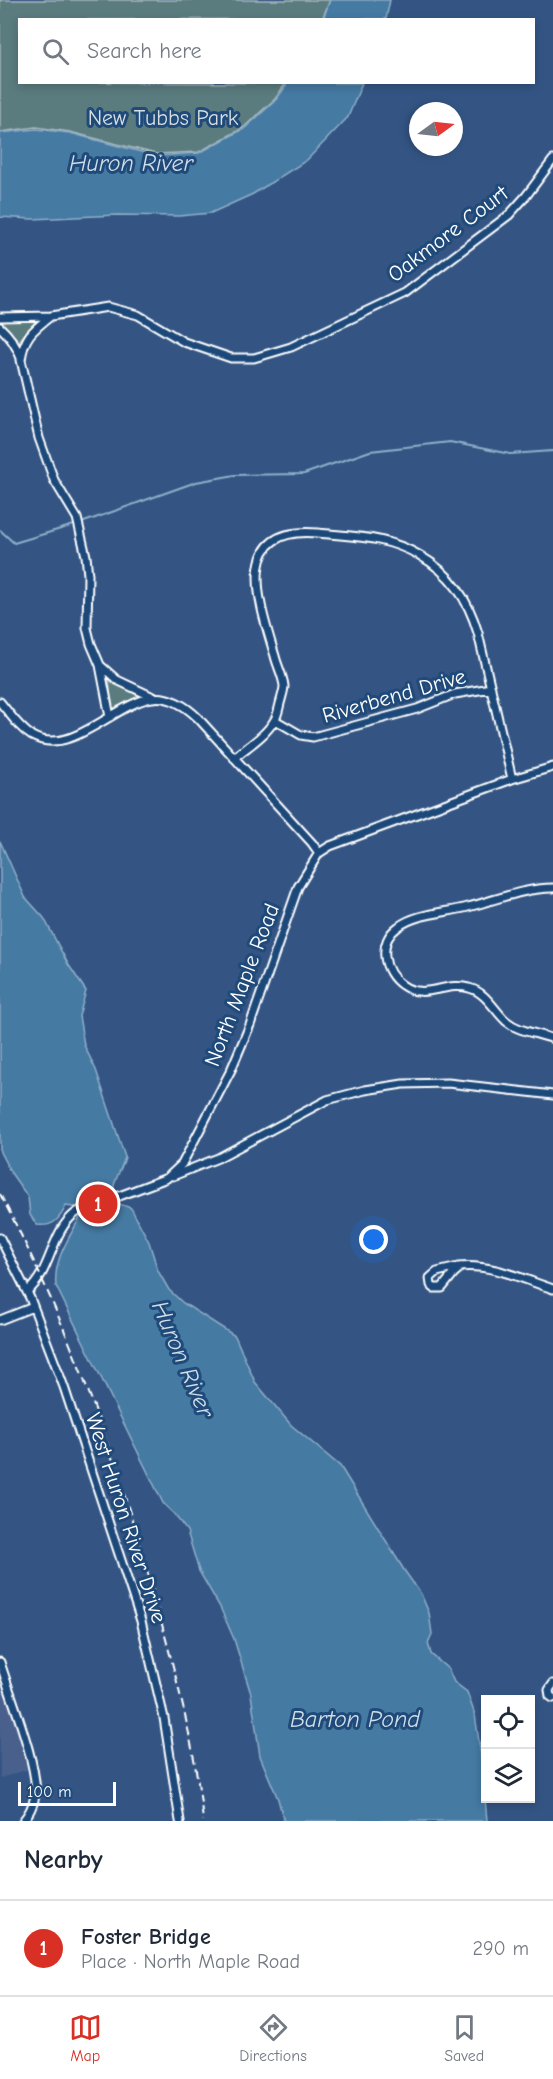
<!DOCTYPE html>
<html lang="en">
<head>
<meta charset="utf-8">
<style>
	body { margin:0; font-family:"Comic Neue",sans-serif; background:#f2f2f3; color:#1f2937 }
	.controls { position:absolute; right:18px; bottom:18px; display:grid; overflow:hidden; border-radius:0px; box-shadow:0 3px 9px #0003 }
	.controls button { width:54px; height:54px; display:grid; place-items:center; padding:0; border:0; border-bottom:2px solid #e0e1e3; background:#fff; color:#1f2937; font:30px sans-serif }
	.compass { position:absolute; left:409px; top:102px; width:54px; height:54px; border-radius:50%; background:#fff; box-shadow:0 3px 9px #0003; rotate:75deg }
	.scale { position:absolute; left:18px; bottom:15px; width:98px; box-sizing:border-box; padding-left:6px; border:3px solid #fff; border-top:0; font-size:16px; line-height:21px; white-space:nowrap; color:#fff; -webkit-text-stroke:4px #1f4a7a; paint-order:stroke }
	.you { position:absolute; left:374px; top:1240px; width:21px; height:21px; margin:-15px; border:4px solid #fff; border-radius:50%; background:#1a73e8; box-shadow:0 0 0 9px #1a73e833 }
	.badge { display:grid; place-items:center; width:39px; height:39px; border-radius:50%; background:#d93025; color:#fff; font-size:20px; font-weight:700 }
	.pin { position:absolute; translate:-50% -50%; border:3px solid #fff; box-shadow:0 2px 6px #0006 }
	.list { margin:0; padding:0; list-style:none }
	h2 { display:flex; justify-content:space-between; align-items:center; height:78px; margin:0; padding:0 24px; font-size:26px }
	h2 small { font-size:20px; font-weight:400; color:#747a83 }
	.list li { display:grid; grid-template-columns:39px 1fr auto; gap:18px; align-items:center; box-sizing:border-box; height:96px; padding:0 24px; border-top:2px solid #e0e1e3 }
	.list b { display:block; font-size:22px; white-space:nowrap }
	.list p { margin:0; font-size:20px; white-space:nowrap; color:#747a83 }
	.list em { font-size:20px; font-style:normal; color:#747a83 }
	.icon { flex:none; width:33px; height:33px; fill:none; stroke:currentColor; stroke-width:2; stroke-linecap:round; stroke-linejoin:round }
	.map { position:relative; flex:none; width:553px; height:1821px; overflow:hidden }
	.search { position:absolute; background:#fff; box-shadow:0 3px 9px #0003; left:18px; right:18px; top:18px; height:66px; display:flex; align-items:center; gap:15px; box-sizing:border-box; padding:0 21px; border-radius:0px; color:#747a83; font-size:22px }
	.sheet { height:174px; background:#fff }
	nav { display:flex; justify-content:space-around; align-items:center; box-sizing:border-box; height:84px; border-top:2px solid #e0e1e3; background:#fff; font-size:16px; color:#747a83 }
	nav a { display:grid; justify-items:center; gap:3px }
	nav .on { color:#d93025 }
	.map>svg:first-child { display:block }
</style>
</head>
<body>
<div class="map">
<svg width="553" height="1821" viewBox="0 0 553 1821">
	<rect width="100%" height="100%" fill="#345584"/>
	<filter id="ink" filterUnits="userSpaceOnUse"><feTurbulence type="fractalNoise" baseFrequency=".0167" numOctaves="2"/><feDisplacementMap in="SourceGraphic" scale="12" xChannelSelector="R" yChannelSelector="G"/><feConvolveMatrix kernelMatrix="1 2 1 2 8 2 1 2 1" color-interpolation-filters="sRGB"/></filter>
	<g filter="url(#ink)">
		<path fill="#48618d" d="M0,1674l29,95 -29,9z"/>
		<path fill="#5a7b7f" stroke="#acbdbf" stroke-width="1.5" d="M0,0h330l-8,19 -302,1v62l266,1 -11,16 -32,29 -44,24 -43,2 -86,-22 -34,-5 -36,5z
			M0,319l33,1 2,2 -16,19 -19,-19z
			M109,679h2l29,18 -28,12z"/>
		<path fill="#457aa3" stroke="#8fafc8" stroke-width="1.5" d="M330,0h60l-4,19h-63z
			M288,83h74l-14,34 -41,43 -54,34 -42,19 -32,3 -62,-1 -85,4 -32,-2v-84l36,-4 34,4 86,23 43,-3 45,-24 32,-29z
			M0,841l25,56 19,21 24,46 18,27 -7,25 5,29 12,25 29,87c-4,15 -16,29 -11,45l17,6 18,34 9,29 11,19 14,13 52,33 20,46 36,43 49,41 64,104 17,24 8,19 3,21 -4,9 3,11 17,15 6,13 13,10 8,23 6,40 6,66h-203l-6,-22 -18,-43 -9,-62 -17,-55 -14,-32 -21,-36 -12,-40 -13,-17 -11,-11 -107,-217c-3,-26 14,-50 26,-72l-2,-6 -14,-2c-7,14 -13,21 -29,19l-7,-10 -2,-18 -17,-24 -11,-21z"/>
		<g fill="none" stroke-linecap="round" stroke-linejoin="round">
			<path stroke="#8fafc8" stroke-width="2" d="M84,522l112,-40 39,-7 69,-1 66,-23 80,-9 60,12 43,-3
				M0,530l14,13 60,-18"/>
			<g stroke="#fff" stroke-width="11">
				<path id="minor" d="M51,316c-18,14 -27,20 -30,44l18,78 15,42 23,38 9,38 2,19 -1,53 4,16 9,21 10,52
					M0,317l51,-1 57,-9 30,8 46,27 47,16h23l37,-11 114,-54 104,-78 17,-19 27,-36
					M0,327c10,9 16,18 21,31
					M100,665l17,15 36,17
					M0,702c10,12 19,26 32,34 39,22 83,-33 120,-38 17,-3 35,9 46,20l114,125 7,10
					M275,720l26,15 12,2 104,-28 38,-15 36,-6
					M234,758c13,-11 31,-22 40,-37 4,-5 5,-15 7,-21 1,-4 3,-10 3,-14 -1,-10 -7,-21 -9,-30 -16,-53 -43,-131 43,-123 38,4 67,3 101,22 32,18 49,44 59,78l34,146
					M553,888c-29,0 -57,12 -85,19 -22,6 -52,6 -70,20 -21,15 -15,45 4,58 22,16 44,-4 67,3 17,4 25,22 37,33 13,11 32,12 47,18
					M173,1176l45,-18 109,-58 38,-10 38,-6 45,-1 105,12
					M0,1238l30,60 34,89 77,234 23,97 16,103
					M461,1267l-7,6 -12,15h-8l-3,-3 -1,-7 7,-6 21,-5c33,-4 64,12 95,22
					M27,1292c26,-22 23,-61 50,-80l90,-34 15,-14 49,-94 19,-45 48,-138 21,-34 11,-7 182,-67 41,-12
					M0,1320l33,-13
					M0,1662c9,30 40,108 35,134 -2,10 -6,18 -12,25
					M553,1684l-4,6 1,6 3,2"/>
			</g>
			<use href="#minor" stroke="#1f4a7a" stroke-width="7"/>
			<path stroke="#fff" stroke-width="2" stroke-dasharray="9 4.5" stroke-linecap="butt" d="M0,1194c71,133 121,278 160,423 18,67 36,135 43,204"/>
		</g>
	</g>
	<g text-anchor="middle" dominant-baseline="central" stroke-width="6" stroke-linejoin="round" paint-order="stroke">
		<g font-size="22" fill="#d6dedf" stroke="#1f4a7a">
			<text x="163" y="118">New Tubbs Park</text>
		</g>
		<g font-size="22" fill="#fff" stroke="#1f4a7a">
			<text transform="translate(448 234) rotate(-37)">Oakmore Court</text>
			<text transform="translate(394 696) rotate(-16)">Riverbend Drive</text>
			<text transform="translate(242 985) rotate(-69)">North Maple Road</text>
			<text transform="translate(126 1518) rotate(72)">West Huron River Drive</text>
		</g>
		<g font-size="24" font-style="italic" fill="#d0dee8" stroke="#1f4a7a">
			<text x="131" y="163">Huron River</text>
			<text transform="translate(183 1359) rotate(67)">Huron River</text>
			<text x="355" y="1719">Barton Pond</text>
		</g>
	</g>
</svg>
<div class="controls">
<button><svg class="icon" aria-label="locate" viewBox="0 0 24 24"><circle cx="12" cy="12" r="6"/><path d="M12 2v4M12 18v4M2 12h4M18 12h4"/></svg></button>
<button><svg class="icon" aria-label="layers" viewBox="0 0 24 24"><path d="M12 4l9 5-9 5-9-5zM3 14l9 5 9-5"/></svg></button>
</div>
<svg class="compass" viewBox="-18 -18 36 36"><path d="M0-13l5 13h-10z" fill="#e53935"/><path d="M0 13l5-13h-10z" fill="#747a83"/></svg>
<div class="scale">100 m</div>
<div class="you"></div>
<div class="pin badge" style="left:98px;top:1204px">1</div>
<div class="search"><svg class="icon" aria-label="search" viewBox="0 0 24 24"><circle cx="10" cy="10" r="6"/><path d="M15 15l6 6"/></svg>Search here</div>
</div>
<section class="sheet">
<h2>Nearby<small></small></h2>
<ul class="list">
<li><span class="badge">1</span><div><b>Foster Bridge</b><p>Place · North Maple Road</p></div><em>290 m</em></li>
</ul>
</section>
<nav>
<a class="on"><svg class="icon" aria-label="map" viewBox="0 0 24 24"><path d="M3 6l6-2 6 2 6-2v14l-6 2-6-2-6 2zM9 4v14M15 6v14"/></svg>Map</a>
<a><svg class="icon" aria-label="directions" viewBox="0 0 24 24"><path d="M12 3l9 9-9 9-9-9zM9 14v-3h6M13 9l2 2-2 2"/></svg>Directions</a>
<a><svg class="icon" aria-label="saved" viewBox="0 0 24 24"><path d="M7 4h10v16l-5-4-5 4z"/></svg>Saved</a>
</nav>
</body>
</html>
